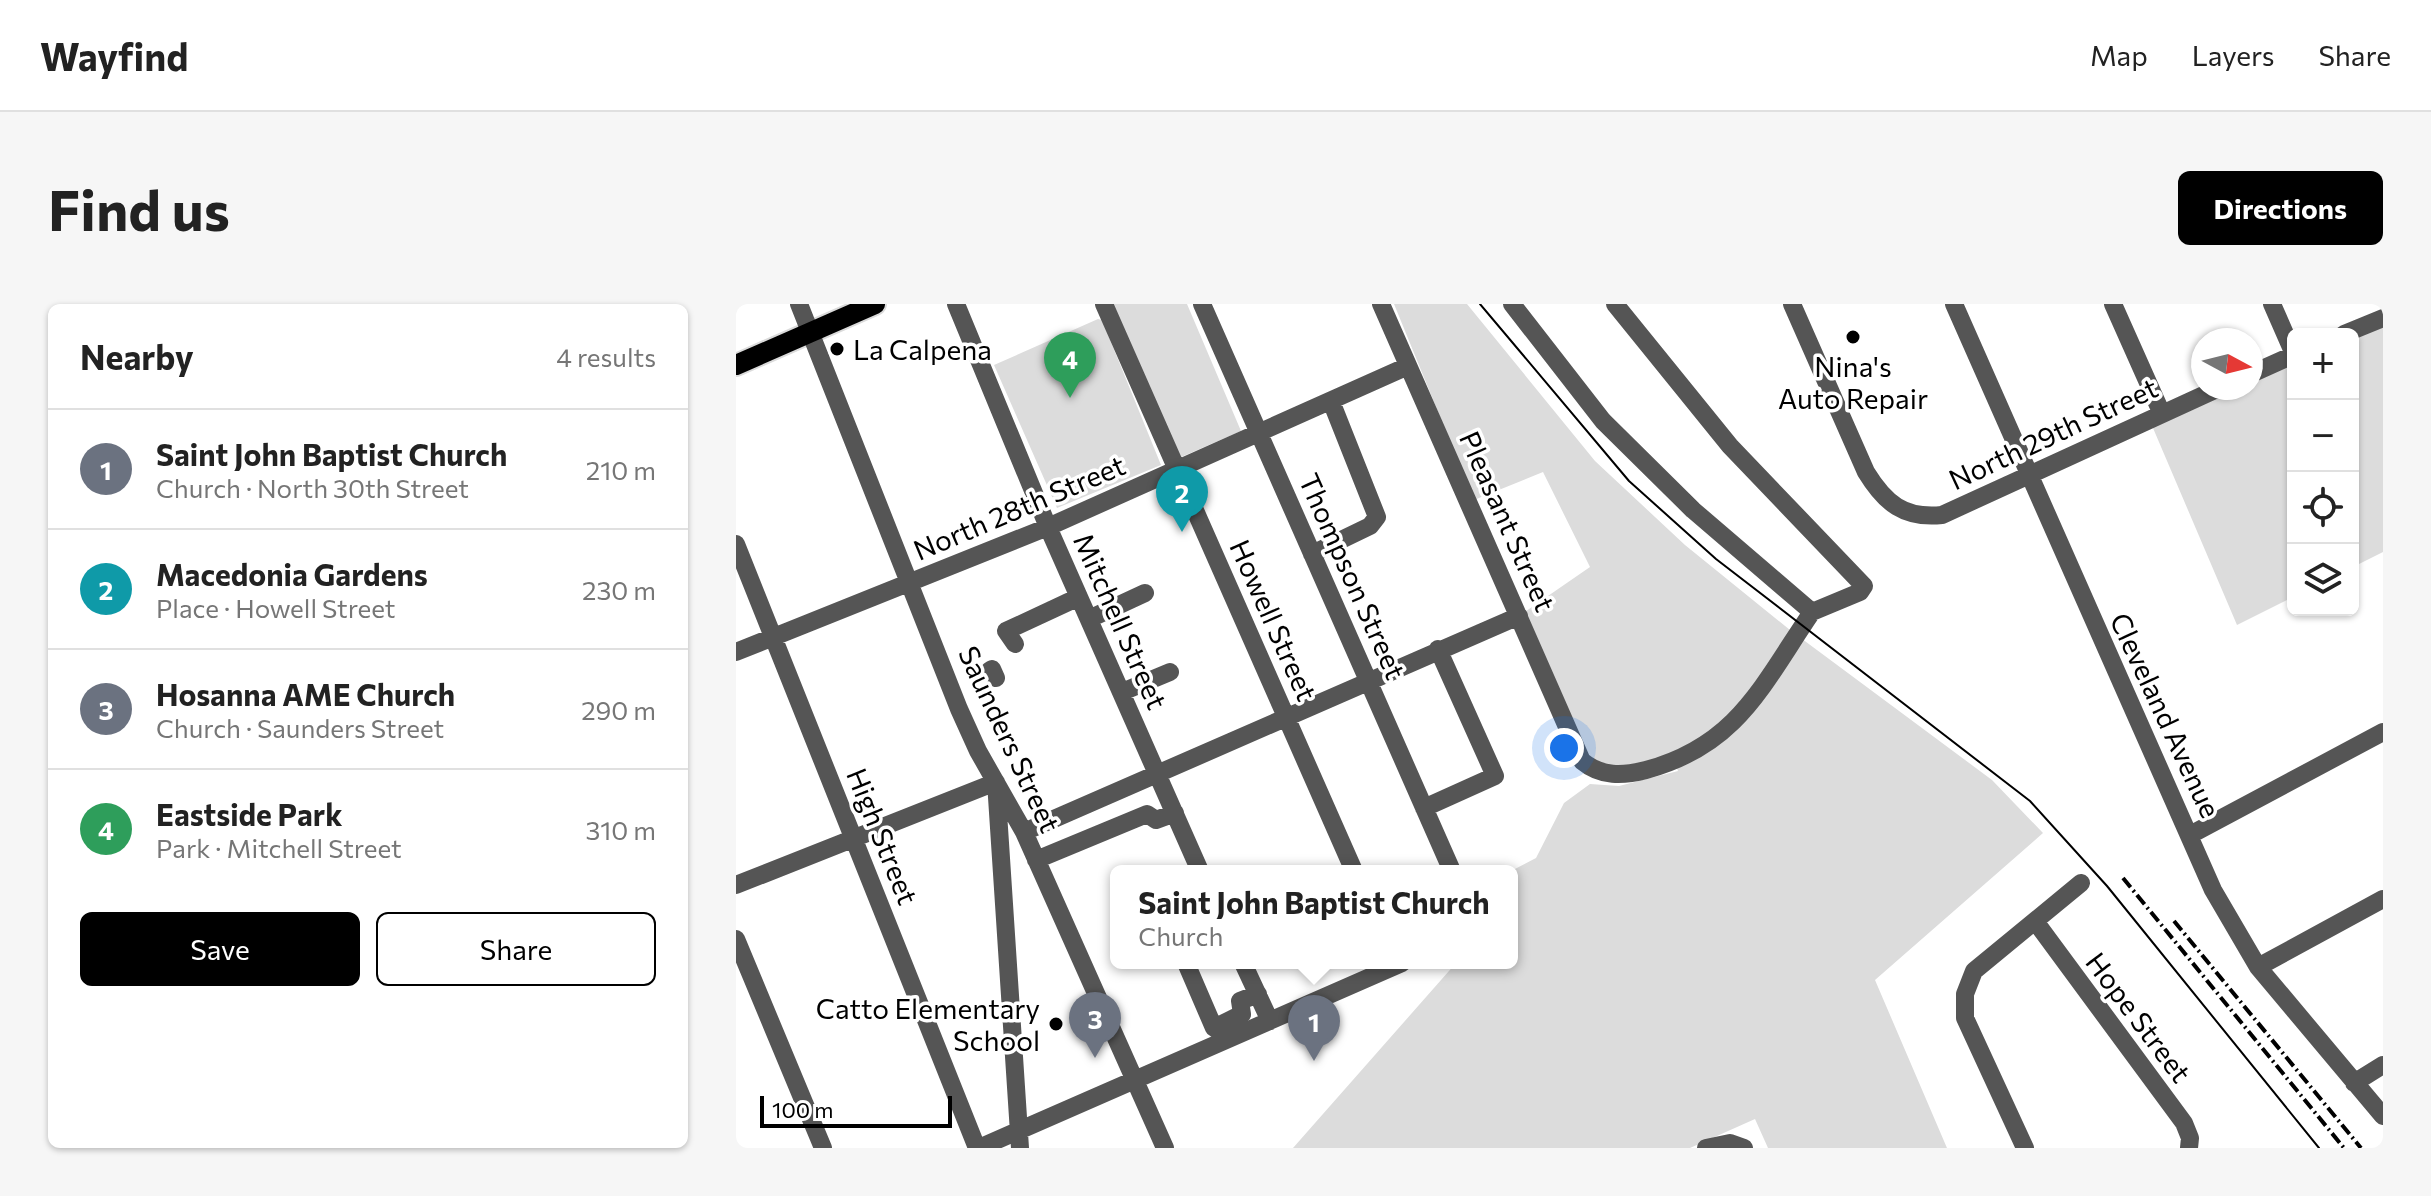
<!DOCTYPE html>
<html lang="en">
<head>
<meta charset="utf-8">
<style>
	body { margin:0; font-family:Commissioner,sans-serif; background:#f6f6f6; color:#222 }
	.controls { position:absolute; right:24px; top:24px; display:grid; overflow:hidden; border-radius:12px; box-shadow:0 2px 6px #0004 }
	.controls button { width:72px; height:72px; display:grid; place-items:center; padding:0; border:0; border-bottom:2px solid #e0e0e0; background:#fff; color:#222; font:40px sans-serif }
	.compass { position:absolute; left:1455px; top:24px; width:72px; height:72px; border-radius:50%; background:#fff; box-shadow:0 2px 6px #0004; rotate:97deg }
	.scale { position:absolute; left:24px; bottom:20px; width:192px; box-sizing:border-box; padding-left:8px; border:4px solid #000; border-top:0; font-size:22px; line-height:28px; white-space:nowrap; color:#000; -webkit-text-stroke:6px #fff; paint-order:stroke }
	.you { position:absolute; left:828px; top:444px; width:28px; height:28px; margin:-20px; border:6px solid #fff; border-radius:50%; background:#1a73e8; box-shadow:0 0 0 12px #1a73e833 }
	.badge { display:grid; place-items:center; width:52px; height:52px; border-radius:50%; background:#000; color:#fff; font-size:26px; font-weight:700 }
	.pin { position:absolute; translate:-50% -66px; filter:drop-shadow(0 2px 4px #0008) }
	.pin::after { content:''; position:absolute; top:42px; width:28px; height:24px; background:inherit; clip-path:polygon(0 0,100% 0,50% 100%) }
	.popup { position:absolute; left:374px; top:561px; width:408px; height:104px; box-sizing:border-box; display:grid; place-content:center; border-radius:12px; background:#fff; filter:drop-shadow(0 2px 6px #0005); font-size:26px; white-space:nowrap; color:#767676 }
	.popup b { font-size:30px; color:#222 }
	.popup::after { content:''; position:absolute; left:50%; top:100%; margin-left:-16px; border:16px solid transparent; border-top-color:#fff }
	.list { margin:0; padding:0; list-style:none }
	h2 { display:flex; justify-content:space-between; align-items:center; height:104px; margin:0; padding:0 32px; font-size:34px }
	h2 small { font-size:26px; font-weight:400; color:#767676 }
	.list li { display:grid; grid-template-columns:52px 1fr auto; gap:24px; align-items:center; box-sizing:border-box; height:120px; padding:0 32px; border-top:2px solid #e0e0e0 }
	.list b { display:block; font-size:30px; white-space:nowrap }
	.list p { margin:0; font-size:26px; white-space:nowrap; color:#767676 }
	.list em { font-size:26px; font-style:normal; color:#767676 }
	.actions { display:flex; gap:16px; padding:24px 32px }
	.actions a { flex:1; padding:18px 0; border:2px solid #000; border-radius:12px; text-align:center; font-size:28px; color:#000 }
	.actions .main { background:#000; color:#fff }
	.icon { flex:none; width:44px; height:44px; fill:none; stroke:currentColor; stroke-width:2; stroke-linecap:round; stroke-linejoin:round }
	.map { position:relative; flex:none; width:1647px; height:844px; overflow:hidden; border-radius:12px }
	header { display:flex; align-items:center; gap:48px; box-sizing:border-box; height:112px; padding:0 40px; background:#fff; border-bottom:2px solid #e0e0e0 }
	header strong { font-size:38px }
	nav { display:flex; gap:44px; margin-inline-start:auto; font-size:28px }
	.intro { display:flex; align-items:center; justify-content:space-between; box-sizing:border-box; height:192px; padding:0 48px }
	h1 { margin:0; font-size:56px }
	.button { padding:20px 36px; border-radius:12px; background:#000; color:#fff; font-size:28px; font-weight:700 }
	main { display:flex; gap:48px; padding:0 48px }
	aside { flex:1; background:#fff; border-radius:12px; box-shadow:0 2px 6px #0004 }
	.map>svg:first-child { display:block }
</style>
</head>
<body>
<header>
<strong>Wayfind</strong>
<nav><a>Map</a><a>Layers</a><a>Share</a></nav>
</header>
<div class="intro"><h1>Find us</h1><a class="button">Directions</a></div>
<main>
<aside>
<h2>Nearby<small>4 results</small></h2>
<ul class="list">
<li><span class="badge" style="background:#6b7280">1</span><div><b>Saint John Baptist Church</b><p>Church · North 30th Street</p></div><em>210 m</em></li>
<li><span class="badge" style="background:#0f9aa8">2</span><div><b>Macedonia Gardens</b><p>Place · Howell Street</p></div><em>230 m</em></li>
<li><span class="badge" style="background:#6b7280">3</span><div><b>Hosanna AME Church</b><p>Church · Saunders Street</p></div><em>290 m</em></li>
<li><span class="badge" style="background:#2e9e5b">4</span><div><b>Eastside Park</b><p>Park · Mitchell Street</p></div><em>310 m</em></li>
</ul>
<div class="actions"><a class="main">Save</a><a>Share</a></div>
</aside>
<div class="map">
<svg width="1647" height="844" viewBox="0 0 1647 844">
	<rect width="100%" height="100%" fill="#fff"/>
	<path fill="#dcdcdc" d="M377,0h74l54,127 -62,27z
		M658,0h73l128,157 90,84 105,85 202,150 51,53 -168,147 72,168h-179l-13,-29 -65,29h-397l163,-185h56l-1,-92 25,-13 28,-55 26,-19 29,2 59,-15 -6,-17 -42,17 -42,-5 -69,-150 71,-49 -47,-95 -69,28z
		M362,15l4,1 59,145 -104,43 -63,-143z
		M1647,19v229l-30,15v-232z
		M1557,57v236l-56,28 -87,-204 78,-33h23v-10z"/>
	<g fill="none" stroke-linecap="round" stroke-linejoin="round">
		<g stroke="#dbdbdb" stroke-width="24">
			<path id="major" d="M0,61l139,-61"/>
		</g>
		<path stroke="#555" stroke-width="18" d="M63,0l160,405 19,42 46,81 141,316
			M220,0l92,223 152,344
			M368,0l250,567
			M466,0l250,567
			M645,0l201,457c19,16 41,15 64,9 92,-25 116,-85 166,-158l-119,-102 -90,-89 -91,-117
			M879,0l115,142 134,140 -4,6 -48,20
			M1056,0l74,168c19,31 38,47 76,43l277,-127
			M1218,0l259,586 45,77 125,149
			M1377,0l49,110
			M1536,0l21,48
			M1608,30l39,-16
			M1515,70l42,-19
			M0,240l241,604
			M576,250l58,-28 7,-9 -46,-116
			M353,315l56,-26
			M279,340l-9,-13 73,-34
			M0,348l312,-125 360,-161
			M253,367l3,-2 4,9
			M386,388l48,-20
			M688,504l71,-32 -57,-127
			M288,528l495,-216
			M1454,531l193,-103
			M300,556l111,-46 9,6 19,-7
			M0,581l260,-103 24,366
			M1299,617l149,202 6,15 -1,10
			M0,635l87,209
			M450,659l28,65 28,-14 -2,-13 18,-7
			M507,659l27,58
			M1522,663l125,-68
			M1618,779l29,-18
			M243,844l423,-185
			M970,844l24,-5 14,5
			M1289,844l-60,-130v-24l9,-23 107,-88"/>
		<use href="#major" stroke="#000" stroke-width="20"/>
		<path stroke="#000" stroke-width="2" d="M744,0l149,177 87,78 314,242 77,85 212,262"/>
		<path stroke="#000" stroke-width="4" stroke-dasharray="12 4 2 4" stroke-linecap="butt" d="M1387,574l221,270
			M1438,617l187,227"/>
	</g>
	<g fill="#000" stroke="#fff" stroke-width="3">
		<circle cx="1117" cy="33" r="8"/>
		<circle cx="101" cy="45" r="8"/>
		<circle cx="320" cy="720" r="8"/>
	</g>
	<g text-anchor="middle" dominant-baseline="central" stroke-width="7" stroke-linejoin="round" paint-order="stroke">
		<g font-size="28" fill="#000" stroke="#fff" text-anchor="start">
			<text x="117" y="45">La Calpena</text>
			<text x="1117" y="62" text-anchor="middle">Nina's<tspan x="1117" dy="32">Auto Repair</tspan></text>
			<text x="304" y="704" text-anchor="end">Catto Elementary<tspan x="304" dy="32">School</tspan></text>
		</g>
		<g font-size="28" fill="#000" stroke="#fff">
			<text transform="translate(1317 129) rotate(-25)">North 29th Street</text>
			<text transform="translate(283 203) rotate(-23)">North 28th Street</text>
			<text transform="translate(772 217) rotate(66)">Pleasant Street</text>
			<text transform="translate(617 272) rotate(66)">Thompson Street</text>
			<text transform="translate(538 316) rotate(66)">Howell Street</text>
			<text transform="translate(385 317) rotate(66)">Mitchell Street</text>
			<text transform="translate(1430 411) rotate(65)">Cleveland Avenue</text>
			<text transform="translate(274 435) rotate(65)">Saunders Street</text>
			<text transform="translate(147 532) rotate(68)">High Street</text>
			<text transform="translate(1403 713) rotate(53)">Hope Street</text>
		</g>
	</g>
</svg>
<div class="controls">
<button>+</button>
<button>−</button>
<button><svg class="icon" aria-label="locate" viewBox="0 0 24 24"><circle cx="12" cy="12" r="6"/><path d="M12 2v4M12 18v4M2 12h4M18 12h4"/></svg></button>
<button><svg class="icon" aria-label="layers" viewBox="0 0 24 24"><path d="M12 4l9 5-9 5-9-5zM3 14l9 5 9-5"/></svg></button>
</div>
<svg class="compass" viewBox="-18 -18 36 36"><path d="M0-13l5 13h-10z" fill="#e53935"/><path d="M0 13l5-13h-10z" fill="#767676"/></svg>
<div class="scale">100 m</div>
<div class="you"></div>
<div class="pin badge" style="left:578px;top:757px;background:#6b7280">1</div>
<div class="popup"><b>Saint John Baptist Church</b>Church</div>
<div class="pin badge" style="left:446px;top:228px;background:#0f9aa8">2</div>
<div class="pin badge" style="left:359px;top:754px;background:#6b7280">3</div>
<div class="pin badge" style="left:334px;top:94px;background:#2e9e5b">4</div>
</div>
</main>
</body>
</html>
